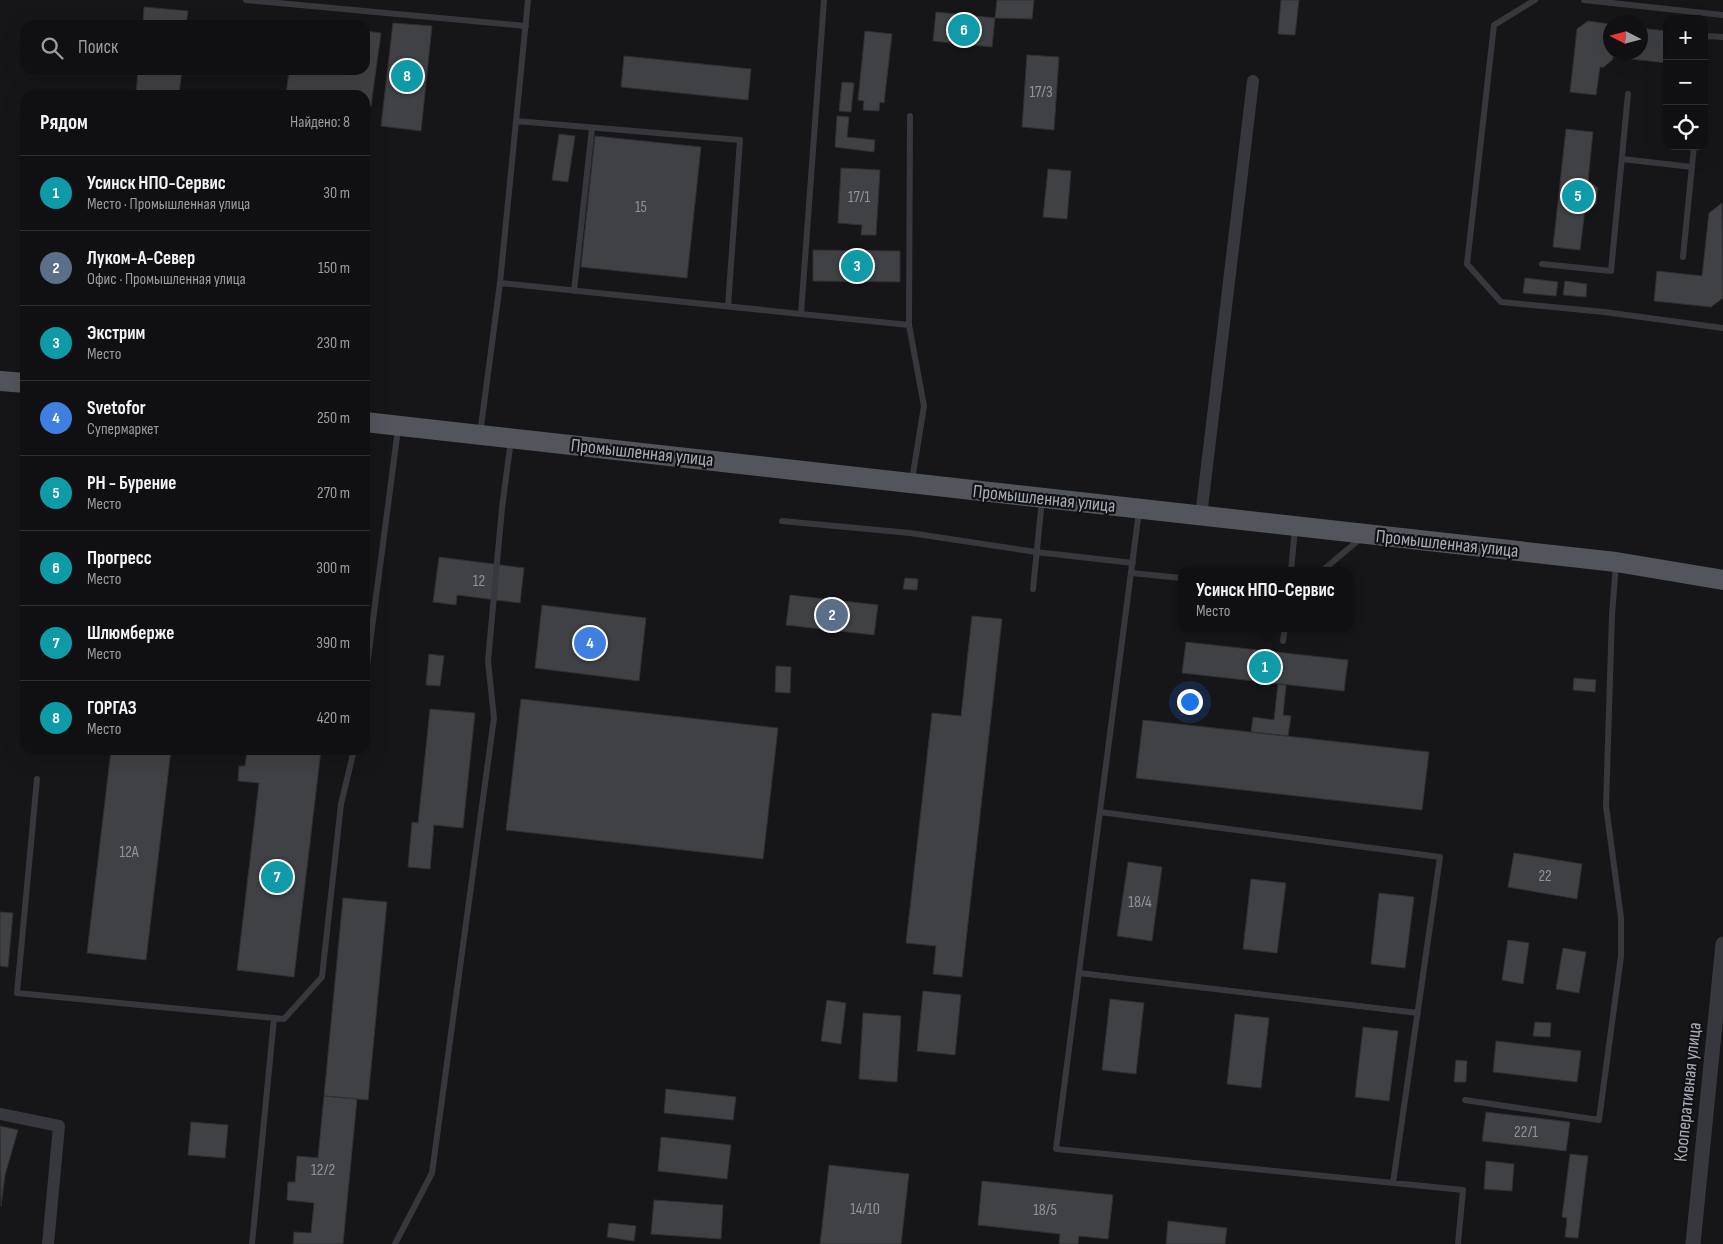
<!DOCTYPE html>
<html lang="ru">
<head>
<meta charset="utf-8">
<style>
	body { margin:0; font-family:"Sofia Sans Condensed",sans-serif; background:#19191b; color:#f1f3f6 }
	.controls { position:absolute; right:15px; top:15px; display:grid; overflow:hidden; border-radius:10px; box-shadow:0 5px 20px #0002 }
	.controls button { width:45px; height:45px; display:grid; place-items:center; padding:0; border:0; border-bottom:1px solid #303032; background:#101012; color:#f1f3f6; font:25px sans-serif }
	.compass { position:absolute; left:1603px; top:15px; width:45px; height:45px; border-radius:50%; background:#101012; box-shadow:0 5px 20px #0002; rotate:276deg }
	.you { position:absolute; left:1189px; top:701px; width:18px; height:18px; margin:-12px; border:4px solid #fff; border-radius:50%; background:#1a73e8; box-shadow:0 0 0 8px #1a73e833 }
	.badge { display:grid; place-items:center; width:32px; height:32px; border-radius:50%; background:#1a73e8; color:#fff; font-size:16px; font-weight:700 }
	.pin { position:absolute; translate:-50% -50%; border:2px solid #fff; box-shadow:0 1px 5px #0006 }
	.popup { position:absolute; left:1178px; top:567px; width:175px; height:65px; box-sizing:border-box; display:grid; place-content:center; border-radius:10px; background:#101012; filter:drop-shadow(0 1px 4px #0005); font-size:16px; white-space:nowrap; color:#9c9d9f }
	.popup b { font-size:19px; color:#f1f3f6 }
	.popup::after { content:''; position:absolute; left:50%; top:100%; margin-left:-10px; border:10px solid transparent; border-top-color:#101012 }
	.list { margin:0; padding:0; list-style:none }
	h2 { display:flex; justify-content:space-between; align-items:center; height:65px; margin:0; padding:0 20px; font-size:21px }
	h2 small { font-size:16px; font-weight:400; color:#9c9d9f }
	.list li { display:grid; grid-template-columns:32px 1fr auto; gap:15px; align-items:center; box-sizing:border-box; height:75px; padding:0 20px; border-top:1px solid #303032 }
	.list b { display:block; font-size:19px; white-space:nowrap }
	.list p { margin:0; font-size:16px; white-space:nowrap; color:#9c9d9f }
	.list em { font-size:16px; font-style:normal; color:#9c9d9f }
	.icon { flex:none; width:28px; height:28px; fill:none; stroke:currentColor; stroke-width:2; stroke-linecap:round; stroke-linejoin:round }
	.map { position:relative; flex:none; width:1723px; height:1244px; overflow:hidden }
	.search { position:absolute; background:#101012; box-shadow:0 5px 20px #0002; left:20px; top:20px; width:350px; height:55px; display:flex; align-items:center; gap:12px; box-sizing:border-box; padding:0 18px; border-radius:15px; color:#9c9d9f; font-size:19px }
	.panel { position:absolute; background:#101012; box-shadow:0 5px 20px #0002; left:20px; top:90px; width:350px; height:665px; border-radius:15px }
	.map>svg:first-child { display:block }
</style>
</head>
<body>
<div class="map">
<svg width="1723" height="1244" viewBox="0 0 1723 1244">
	<rect width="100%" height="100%" fill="#161618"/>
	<path fill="#404145" stroke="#303034" d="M997,0h37l-2,19 -37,-1z
		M1281,0h18l-4,35 -17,-1z
		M144,7l44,4 -2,14h-43z
		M936,12l59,6 -3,29 -59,-6z
		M294,21l29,4h-29z
		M1588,21l22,3v28h30v-24l27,3v32l-54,-6 -1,3 -8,7h-4l-4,28 -26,-3 7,-63z
		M393,23l39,3 -11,105 -40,-5z
		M365,31l16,2 -10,73h-6v-11h-79l3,-25h76z
		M865,31l27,3 -8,69 -4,-1 -1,9 -16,-1 1,-9 -6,-1z
		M1027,55l32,2 -5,73 -32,-3z
		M624,56l127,13 -3,31 -127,-13z
		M138,70h44l-3,25 -43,-1z
		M842,82l12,1 -3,29 -12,-1z
		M837,116l12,1 -2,20 28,3 -1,12 -39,-5z
		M1566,129l27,3 -5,49 10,7 -2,16 -11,5 -5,41 -27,-3z
		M559,134l16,2 -7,46 -16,-2z
		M595,136l106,11 -14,131 -106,-11z
		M841,168l39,2 -4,65h-15l1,-10 -24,-2z
		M1048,169l23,2 -4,48 -24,-2z
		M1722,203l1,95 -12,9 -57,-6 3,-30 45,5 7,-63z
		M813,250l87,1v31l-87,-1z
		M1525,278l33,4 -2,14 -33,-3z
		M1565,281l22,3 -1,13 -23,-2z
		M439,557l85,11 -4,35 -63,-8 -1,10 -23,-3z
		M905,578l13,1 -1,11 -14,-1z
		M790,595l88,10 -4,30 -88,-10z
		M542,605l104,13 -7,63 -104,-13z
		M972,616l30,3 -40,358 -29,-3 3,-28 -30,-3 26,-230 29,3z
		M1186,642l162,18 -4,31 -162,-18z
		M429,654l15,2 -4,30 -14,-1z
		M776,666l15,1 -1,26 -15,-1z
		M1574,678l22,2 -1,12 -22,-2z
		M1278,684l8,1 -3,30 8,1 -3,20 -37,-4 2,-15 21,3z
		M521,699l257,29 -15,131 -257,-29z
		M430,709l45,4 -12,115 -29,-3 -4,44 -22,-2 4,-45 6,1z
		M1143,720l286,32 -7,58 -286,-32z
		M111,750h60l-25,210 -59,-7z
		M247,750h74l-27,227 -57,-7 22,-187 -21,-2 1,-15h6z
		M1514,853l68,11 -5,35 -69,-12z
		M1128,862l34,5 -10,74 -35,-5z
		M1251,879l35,4 -9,70 -34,-4z
		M1379,893l35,4 -9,71 -34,-4z
		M343,898l44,4 -19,198 -44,-4z
		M0,912l13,1 -5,54 -8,-1z
		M1508,940l21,3 -6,41 -21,-4z
		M1563,948l23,4 -7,41 -23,-4z
		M923,991l38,4 -6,60 -38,-4z
		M1110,999l34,4 -8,71 -34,-4z
		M827,1000l19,3 -5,41 -20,-3z
		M863,1013l38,3 -4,66 -38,-3z
		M1235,1014l34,4 -8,70 -34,-4z
		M1535,1022l16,1 -1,14 -17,-1z
		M1363,1027l35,4 -9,70 -34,-4z
		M1496,1041l85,10 -4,31 -84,-10z
		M1456,1060l11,1 -1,21h-12z
		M666,1089l70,8 -3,23 -69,-7z
		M324,1096l33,3 -14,145h-50l1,-12 17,1 3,-30 -27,-3 1,-18h7l2,-26 21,2z
		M1486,1112l84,10 -4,29 -84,-10z
		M191,1122l37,3 -3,33 -37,-3z
		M0,1126l18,4 -13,45 -4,31z
		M661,1137l70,8 -4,34 -69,-8z
		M1570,1154l18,2 -10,82 -13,-1 2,-19 -5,-1z
		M1486,1161l28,3 -2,27 -28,-2z
		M829,1165l80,9 -8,70h-81z
		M982,1181l131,14 -5,44 -29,-3 -1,8h-19l1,-10 -82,-9z
		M654,1200l69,5 -2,34 -70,-5z
		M1168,1221l59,7 -2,16h-59z
		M609,1223l27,3 -2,15 -27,-4z"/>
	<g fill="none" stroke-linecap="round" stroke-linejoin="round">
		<path stroke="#37383d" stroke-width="6" d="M246,0l280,26
			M1535,0l-41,25 -27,239 34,38 103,10 119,16
			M1584,0l139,15
			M1704,44l1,-8 18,1
			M910,116l-1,209 15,81 -12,74
			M516,121l224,19 -12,166
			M1622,159l70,8
			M1683,257l11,-111
			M1542,264l69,7 17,-177
			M500,283l409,42
			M574,291l18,-163
			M801,314l23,-314
			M480,434l20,-151 28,-283
			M1139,511l-83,638 407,41 -5,54
			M782,521l128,12 126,19 97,11
			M1291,571l4,-43
			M1322,571l39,-33
			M1132,573l49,5
			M1033,589l9,-89
			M1283,641l2,-13
			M365,681l33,-252
			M37,779l-20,214 267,26 38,-42 19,-173 13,-54
			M1100,812l340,45 -47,326
			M1079,973l339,40
			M1465,1100l134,20 22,-164v-38l-15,-112 6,-191 4,-51
			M252,1244l22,-225
			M395,1244l37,-71 62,-455 -6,-57 14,-153 9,-68"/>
		<path stroke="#37383d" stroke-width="12" d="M1201,516l52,-435
			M0,1114l59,12 -11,118"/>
		<path stroke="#37383d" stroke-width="15" d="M1693,1244l30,-300"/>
		<path stroke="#53555c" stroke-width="20" d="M0,381l25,2
			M365,422l1251,140 107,18"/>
	</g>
	<g text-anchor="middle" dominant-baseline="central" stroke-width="4.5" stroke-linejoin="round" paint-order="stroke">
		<g font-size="16" fill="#8e929b">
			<text x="1041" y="92">17/3</text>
			<text x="859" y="197">17/1</text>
			<text x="641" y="207">15</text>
			<text x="479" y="581">12</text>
			<text x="129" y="852">12А</text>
			<text x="1545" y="876">22</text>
			<text x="1140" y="902">18/4</text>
			<text x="1526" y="1132">22/1</text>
			<text x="323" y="1170">12/2</text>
			<text x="865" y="1209">14/10</text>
			<text x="1045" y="1210">18/5</text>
		</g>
		<g font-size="19" fill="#a8adb8" stroke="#111113">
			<text transform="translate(642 453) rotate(6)">Промышленная улица</text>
			<text transform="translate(1044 499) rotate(6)">Промышленная улица</text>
			<text transform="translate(1447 544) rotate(6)">Промышленная улица</text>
			<text transform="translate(1688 1092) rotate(-84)">Кооперативная улица</text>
		</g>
	</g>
</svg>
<div class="controls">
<button>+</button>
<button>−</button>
<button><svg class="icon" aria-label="locate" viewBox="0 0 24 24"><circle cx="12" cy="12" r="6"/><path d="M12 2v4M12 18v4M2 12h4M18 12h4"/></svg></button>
</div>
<svg class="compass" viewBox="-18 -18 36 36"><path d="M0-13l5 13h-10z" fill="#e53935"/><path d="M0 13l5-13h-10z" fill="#9c9d9f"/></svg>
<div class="you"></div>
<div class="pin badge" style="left:1265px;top:667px;background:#0f9aa8">1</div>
<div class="popup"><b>Усинск НПО-Сервис</b>Место</div>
<div class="pin badge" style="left:832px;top:615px;background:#5c6f8a">2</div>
<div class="pin badge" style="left:857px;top:266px;background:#0f9aa8">3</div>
<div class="pin badge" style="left:590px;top:643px;background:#3f7fe0">4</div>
<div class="pin badge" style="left:1578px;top:196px;background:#0f9aa8">5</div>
<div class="pin badge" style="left:964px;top:30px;background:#0f9aa8">6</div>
<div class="pin badge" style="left:277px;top:877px;background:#0f9aa8">7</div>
<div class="pin badge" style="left:407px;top:76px;background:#0f9aa8">8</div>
<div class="search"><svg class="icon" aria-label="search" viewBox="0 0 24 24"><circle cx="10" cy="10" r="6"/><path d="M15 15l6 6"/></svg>Поиск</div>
<section class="panel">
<h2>Рядом<small>Найдено: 8</small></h2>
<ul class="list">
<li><span class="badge" style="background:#0f9aa8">1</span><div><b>Усинск НПО-Сервис</b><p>Место · Промышленная улица</p></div><em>30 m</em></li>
<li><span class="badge" style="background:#5c6f8a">2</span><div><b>Луком-А-Север</b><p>Офис · Промышленная улица</p></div><em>150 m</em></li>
<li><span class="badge" style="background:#0f9aa8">3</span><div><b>Экстрим</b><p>Место</p></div><em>230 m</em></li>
<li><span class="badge" style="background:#3f7fe0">4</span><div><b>Svetofor</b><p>Супермаркет</p></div><em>250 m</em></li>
<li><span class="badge" style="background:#0f9aa8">5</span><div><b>РН - Бурение</b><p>Место</p></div><em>270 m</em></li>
<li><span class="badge" style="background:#0f9aa8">6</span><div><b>Прогресс</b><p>Место</p></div><em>300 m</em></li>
<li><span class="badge" style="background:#0f9aa8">7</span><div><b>Шлюмберже</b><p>Место</p></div><em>390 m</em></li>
<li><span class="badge" style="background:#0f9aa8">8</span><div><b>ГОРГАЗ</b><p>Место</p></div><em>420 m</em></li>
</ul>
</section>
</div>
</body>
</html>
